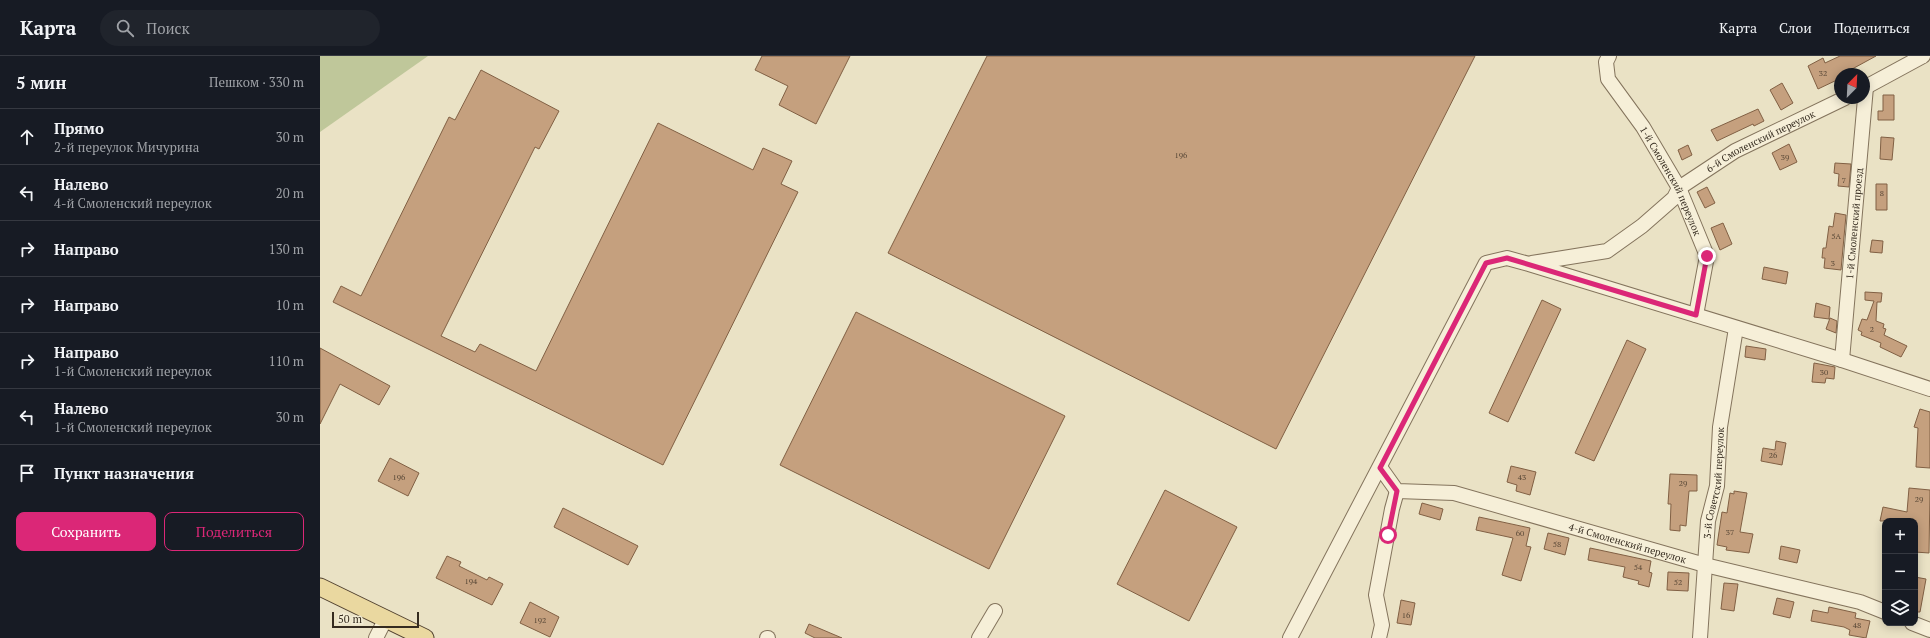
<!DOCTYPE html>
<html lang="ru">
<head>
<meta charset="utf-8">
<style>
	body { margin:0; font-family:"PT Serif",serif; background:#20242c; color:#f1f3f6 }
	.controls { position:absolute; right:12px; bottom:12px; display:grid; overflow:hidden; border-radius:8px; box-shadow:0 2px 10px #0003 }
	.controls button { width:36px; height:36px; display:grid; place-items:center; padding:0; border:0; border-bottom:1px solid #363941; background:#171b24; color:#f1f3f6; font:20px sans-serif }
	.compass { position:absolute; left:1514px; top:12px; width:36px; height:36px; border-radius:50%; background:#171b24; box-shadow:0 2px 10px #0003; rotate:24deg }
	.scale { position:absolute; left:12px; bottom:10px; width:87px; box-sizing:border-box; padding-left:4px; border:2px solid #352b1f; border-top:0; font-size:11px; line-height:14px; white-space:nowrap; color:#352b1f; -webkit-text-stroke:3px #f2ecd4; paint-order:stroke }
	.stop { position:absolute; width:12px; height:12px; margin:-9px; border:3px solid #db2777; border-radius:50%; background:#fff }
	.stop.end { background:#db2777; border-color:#fff; box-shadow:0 1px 4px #0008 }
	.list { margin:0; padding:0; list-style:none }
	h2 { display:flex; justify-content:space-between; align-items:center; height:52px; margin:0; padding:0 16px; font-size:17px }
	h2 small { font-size:13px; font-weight:400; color:#9ea1a6 }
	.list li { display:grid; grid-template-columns:26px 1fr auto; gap:12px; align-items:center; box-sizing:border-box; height:56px; padding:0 16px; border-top:1px solid #363941 }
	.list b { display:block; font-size:15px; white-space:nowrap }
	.list p { margin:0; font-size:13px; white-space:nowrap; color:#9ea1a6 }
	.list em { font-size:13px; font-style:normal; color:#9ea1a6 }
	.actions { display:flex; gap:8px; padding:12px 16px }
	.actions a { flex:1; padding:9px 0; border:1px solid #db2777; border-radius:8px; text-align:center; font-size:14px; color:#db2777 }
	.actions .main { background:#db2777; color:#fff }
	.icon { flex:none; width:22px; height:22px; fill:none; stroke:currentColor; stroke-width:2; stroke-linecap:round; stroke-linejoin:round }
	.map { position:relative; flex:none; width:1610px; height:582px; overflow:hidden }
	header { display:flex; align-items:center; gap:24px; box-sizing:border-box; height:56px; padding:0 20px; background:#171b24; border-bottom:1px solid #363941 }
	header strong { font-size:19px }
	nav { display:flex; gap:22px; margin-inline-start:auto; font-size:14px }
	.search { width:280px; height:36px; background:#20242c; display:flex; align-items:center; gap:10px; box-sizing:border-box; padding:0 14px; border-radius:22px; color:#9ea1a6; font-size:15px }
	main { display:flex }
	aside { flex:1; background:#171b24 }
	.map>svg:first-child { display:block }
</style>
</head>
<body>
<header>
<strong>Карта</strong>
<div class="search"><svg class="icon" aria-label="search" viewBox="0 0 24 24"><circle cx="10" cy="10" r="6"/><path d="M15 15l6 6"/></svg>Поиск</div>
<nav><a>Карта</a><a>Слои</a><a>Поделиться</a></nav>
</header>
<main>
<aside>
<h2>5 мин<small>Пешком · 330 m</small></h2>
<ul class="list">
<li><svg class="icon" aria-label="ahead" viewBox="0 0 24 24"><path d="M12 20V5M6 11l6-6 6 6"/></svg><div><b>Прямо</b><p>2-й переулок Мичурина</p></div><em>30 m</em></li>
<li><svg class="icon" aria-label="left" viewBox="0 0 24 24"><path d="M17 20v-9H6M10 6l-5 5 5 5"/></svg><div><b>Налево</b><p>4-й Смоленский переулок</p></div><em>20 m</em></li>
<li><svg class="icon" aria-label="right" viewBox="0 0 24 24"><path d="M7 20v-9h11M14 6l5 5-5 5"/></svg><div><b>Направо</b></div><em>130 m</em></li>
<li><svg class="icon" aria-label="right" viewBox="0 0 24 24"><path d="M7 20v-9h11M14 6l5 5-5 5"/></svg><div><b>Направо</b></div><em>10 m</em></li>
<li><svg class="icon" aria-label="right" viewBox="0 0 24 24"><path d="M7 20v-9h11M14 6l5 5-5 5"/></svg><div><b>Направо</b><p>1-й Смоленский переулок</p></div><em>110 m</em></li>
<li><svg class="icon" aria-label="left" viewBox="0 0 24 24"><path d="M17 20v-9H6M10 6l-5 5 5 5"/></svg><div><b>Налево</b><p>1-й Смоленский переулок</p></div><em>30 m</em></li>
<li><svg class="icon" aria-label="arrive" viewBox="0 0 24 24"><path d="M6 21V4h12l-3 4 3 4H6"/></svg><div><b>Пункт назначения</b></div></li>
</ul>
<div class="actions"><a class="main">Сохранить</a><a>Поделиться</a></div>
</aside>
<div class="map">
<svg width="1610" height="582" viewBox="0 0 1610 582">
	<rect width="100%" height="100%" fill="#eae2c5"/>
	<path fill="#bfc79a" d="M0,0h108l-108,76z"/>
	<path fill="#c5a07e" stroke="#816044" d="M442,0h88l-34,68 -37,-19 9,-19 -33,-16z
		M667,0h488l-199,393 -388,-196z
		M1520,0h36l-33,18h-3l-2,3 1,2 -21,10 -10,-23 15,-8 2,5z
		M161,14l78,41 -20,38 -4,-2 -94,189 34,16 5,-8 56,27 122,-248 95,47 10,-22 29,13 -11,23 17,8 -135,273 -330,-163 8,-16 20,10 88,-179 6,3z
		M1462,27l11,20 -12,7 -11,-20z
		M1563,39h11v25h-16v-9h5z
		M1438,53l6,12 -10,5 -1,-2 -36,17 -6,-11z
		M1561,81l13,1 -2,22 -12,-1z
		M1469,88l8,18 -17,8 -8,-17z
		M1368,89l4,10 -10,5 -4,-10z
		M1515,107l16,1 -2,23 -11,-1 1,-12 -5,-1z
		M1556,128h11v26h-11z
		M1387,131l8,16 -10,5 -8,-16z
		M1515,157l11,2 -5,55 -17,-2 1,-10h-3l1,-10h3l3,-22 4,1z
		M1403,167l9,21 -12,6 -9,-22z
		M1552,184l11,1 -1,12 -12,-1z
		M1444,211l24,5 -2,12 -24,-5z
		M1545,236l17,1 -1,9h-4l-1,19 8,3 -1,4 3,1 -2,6 23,11 -6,11 -21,-10 1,-4 -20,-8 1,-3 -4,-2 4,-11 5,1 7,-19 -9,-1z
		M1222,244l19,9 -53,113 -19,-9z
		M1496,247l14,4 -1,12 -15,-2z
		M536,256l209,104 -76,153 -209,-104z
		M1510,262l7,3 -1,12 -10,-4z
		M1307,284l19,9 -52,112 -19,-8z
		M1426,290l20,3 -1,11 -20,-3z
		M0,292l70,38 -11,19 -39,-21 -20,40z
		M1494,307l21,4 -1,12 -8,-1 -1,5 -13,-1z
		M1600,353l10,3v56l-14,-1 2,-39 -4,-1z
		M1456,385l10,2 -4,22 -21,-4 2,-13 12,2z
		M70,402l29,15 -11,23 -30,-15z
		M1191,410l25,6 -6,23 -14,-4 1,-6 -10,-3z
		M1350,418l27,1v16h-8l-3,35 -6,-1v6l-10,-1 1,-26h-3z
		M1589,432l21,2 -1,63 -14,-1v-31h-35l3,-14 24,5z
		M845,434l72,37 -48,94 -72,-37z
		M1414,435l13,2 -7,39 13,2 -4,19 -23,-3 1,-3 -10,-2 5,-33 5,1 3,-20 4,1z
		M1102,447l21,6 -3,11 -21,-6z
		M243,452l75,38 -10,19 -74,-38z
		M1159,461l51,11 -4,18 5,1 -10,34 -19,-6 11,-37 -37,-8z
		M1228,477l21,5 -4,17 -21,-6z
		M1461,490l19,4 -3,13 -18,-4z
		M1270,492l61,13 -2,11 3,1 -3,14 -11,-3 1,-3 -16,-4 2,-10 -37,-7z
		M127,500l14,6 -2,4 28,14 2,-3 14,7 -11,21 -56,-27z
		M1348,516l21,1 -1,18 -21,-1z
		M1595,521l11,2 -6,33h-5z
		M1404,527l14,1 -4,27 -13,-2z
		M1457,542l17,4 -4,16 -17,-4z
		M1081,544l14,3 -4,22 -14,-2z
		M210,546l29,15 -9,20 -30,-14z
		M1509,551l27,6 -1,5 15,3 -4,17 -17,-3 1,-5 -6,-3 -33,-6 2,-11 15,3z
		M489,568l33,14h-27l-10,-5z"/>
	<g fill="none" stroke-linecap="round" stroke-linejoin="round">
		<g stroke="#84745d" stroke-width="16">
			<g id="minor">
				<path id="s1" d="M1289,0l-3,6 2,17 35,48 36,61 28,68 -11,59"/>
				<path d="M1544,32l59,-32"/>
				<path id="s2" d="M1212,207l75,-12 35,-25 32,-28 5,-10 56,-37 110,-53"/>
				<path id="s3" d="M1522,304l24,-273"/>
				<path id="s4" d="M1060,411l17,24 57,2 251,72 155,37 25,10"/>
				<path d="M1592,567l18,7"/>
				<path d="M56,582l10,-20"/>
				<path d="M447,582h1"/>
				<path d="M659,582l16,-27"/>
				<path d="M970,582l196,-375 21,-5 22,6 313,96 88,29"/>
				<path d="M1059,582l3,-13 -6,-30 16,-86 5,-18"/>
				<path id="s5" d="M1380,582l8,-117 9,-35 3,-59 16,-99"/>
			</g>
		</g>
		<g stroke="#524230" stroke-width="19">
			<path id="major" d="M0,531l105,51"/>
		</g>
		<use href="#minor" stroke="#f6efd8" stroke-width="14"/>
		<use href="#major" stroke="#ead8a0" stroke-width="17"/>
	</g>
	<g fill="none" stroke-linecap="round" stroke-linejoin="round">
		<path stroke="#db2777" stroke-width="5" d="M1068,479l9,-44 -17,-23 106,-205 21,-5 189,57 11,-59"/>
	</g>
	<g text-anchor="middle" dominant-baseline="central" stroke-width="3" stroke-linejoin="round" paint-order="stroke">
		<g font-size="8" fill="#594837">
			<text x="1503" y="17">32</text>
			<text x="861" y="99">196</text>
			<text x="1465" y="101">39</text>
			<text x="1524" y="124">7</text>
			<text x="1562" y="137">8</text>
			<text x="1516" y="180">5А</text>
			<text x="1513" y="207">3</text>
			<text x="1552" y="273">2</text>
			<text x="1504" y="316">30</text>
			<text x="1453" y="399">26</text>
			<text x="79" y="421">196</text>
			<text x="1202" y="421">43</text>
			<text x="1363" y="427">29</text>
			<text x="1599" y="443">29</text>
			<text x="1410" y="476">37</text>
			<text x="1200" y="477">60</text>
			<text x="1237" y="488">58</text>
			<text x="1318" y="511">54</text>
			<text x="151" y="525">194</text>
			<text x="1358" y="526">52</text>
			<text x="1086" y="559">16</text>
			<text x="220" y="564">192</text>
			<text x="1537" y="569">48</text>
		</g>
		<g font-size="10" fill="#352b1f" stroke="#f2ecd4">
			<text stroke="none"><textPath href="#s2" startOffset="267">6-й Смоленский переулок</textPath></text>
			<text stroke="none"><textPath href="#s1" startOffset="144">1-й Смоленский переулок</textPath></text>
			<text stroke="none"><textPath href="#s3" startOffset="137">1-й Смоленский проезд</textPath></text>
			<text stroke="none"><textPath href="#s5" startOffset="156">3-й Советский переулок</textPath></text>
			<text stroke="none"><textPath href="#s4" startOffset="267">4-й Смоленский переулок</textPath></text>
		</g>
	</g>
</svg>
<div class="controls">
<button>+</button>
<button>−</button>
<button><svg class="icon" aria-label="layers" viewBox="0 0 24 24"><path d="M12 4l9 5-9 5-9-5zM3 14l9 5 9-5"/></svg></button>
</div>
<svg class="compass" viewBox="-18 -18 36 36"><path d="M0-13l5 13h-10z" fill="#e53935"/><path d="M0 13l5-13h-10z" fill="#9ea1a6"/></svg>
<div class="scale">50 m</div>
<div class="stop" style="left:1068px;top:479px"></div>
<div class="stop end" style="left:1387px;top:200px"></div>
</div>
</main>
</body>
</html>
